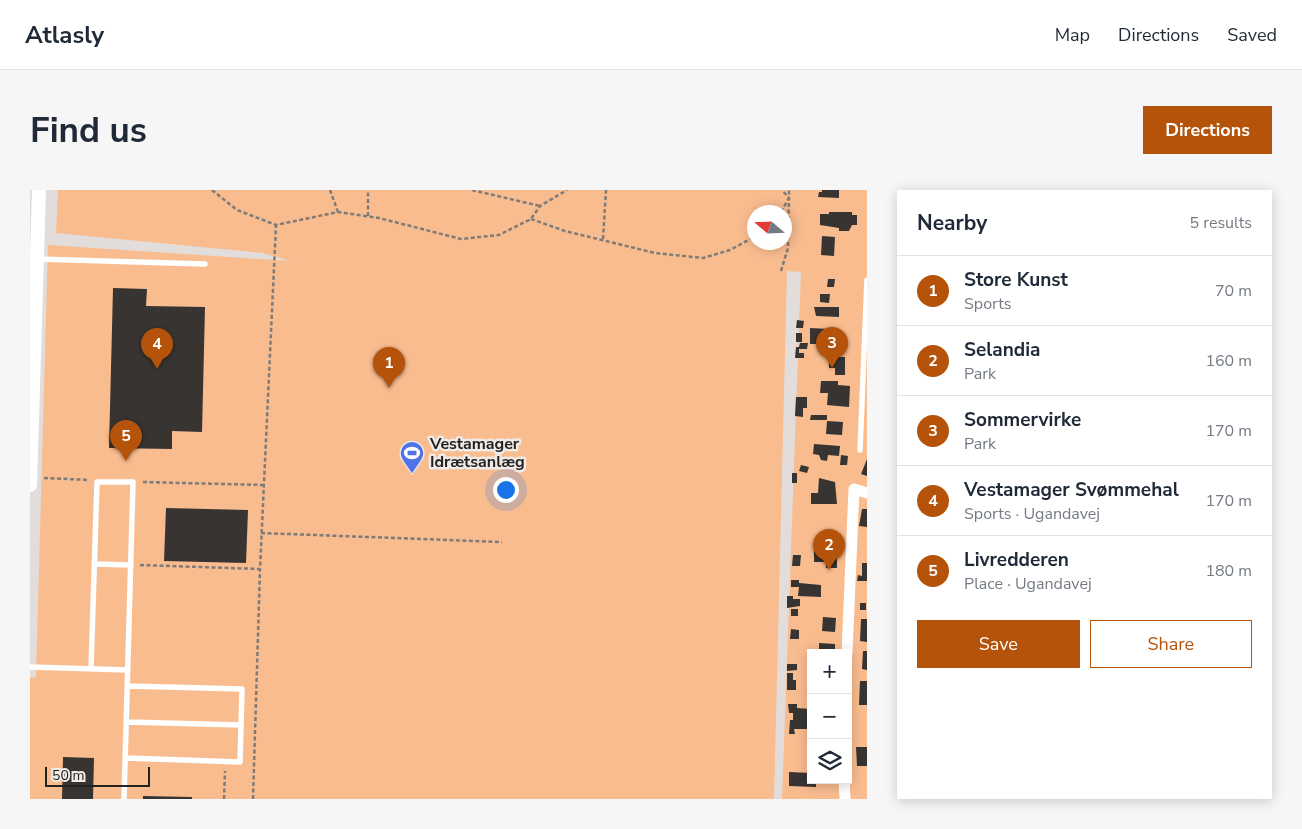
<!DOCTYPE html>
<html lang="en">
<head>
<meta charset="utf-8">
<style>
	body { margin:0; font-family:"Nunito Sans",sans-serif; background:#f6f6f7; color:#1f2937 }
	.controls { position:absolute; right:15px; bottom:15px; display:grid; overflow:hidden; border-radius:0px; box-shadow:0 2px 12px #0003 }
	.controls button { width:45px; height:45px; display:grid; place-items:center; padding:0; border:0; border-bottom:1px solid #e0e1e3; background:#fff; color:#1f2937; font:25px sans-serif }
	.compass { position:absolute; left:717px; top:15px; width:45px; height:45px; border-radius:50%; background:#fff; box-shadow:0 2px 12px #0003; rotate:289deg }
	.scale { position:absolute; left:15px; bottom:12px; width:105px; box-sizing:border-box; padding-left:5px; border:2px solid #232220; border-top:0; font-size:14px; line-height:18px; white-space:nowrap; color:#232220; -webkit-text-stroke:4px #efeae7; paint-order:stroke }
	.you { position:absolute; left:475px; top:299px; width:18px; height:18px; margin:-12px; border:4px solid #fff; border-radius:50%; background:#1a73e8; box-shadow:0 0 0 8px #1a73e833 }
	.badge { display:grid; place-items:center; width:32px; height:32px; border-radius:50%; background:#b45309; color:#fff; font-size:16px; font-weight:700 }
	.pin { position:absolute; translate:-50% -41px; filter:drop-shadow(0 1px 2px #0008) }
	.pin::after { content:''; position:absolute; top:26px; width:18px; height:15px; background:inherit; clip-path:polygon(0 0,100% 0,50% 100%) }
	.list { margin:0; padding:0; list-style:none }
	h2 { display:flex; justify-content:space-between; align-items:center; height:65px; margin:0; padding:0 20px; font-size:21px }
	h2 small { font-size:16px; font-weight:400; color:#747a83 }
	.list li { display:grid; grid-template-columns:32px 1fr auto; gap:15px; align-items:center; box-sizing:border-box; height:70px; padding:0 20px; border-top:1px solid #e0e1e3 }
	.list b { display:block; font-size:19px; white-space:nowrap }
	.list p { margin:0; font-size:16px; white-space:nowrap; color:#747a83 }
	.list em { font-size:16px; font-style:normal; color:#747a83 }
	.actions { display:flex; gap:10px; padding:15px 20px }
	.actions a { flex:1; padding:11px 0; border:1px solid #b45309; border-radius:0px; text-align:center; font-size:18px; color:#b45309 }
	.actions .main { background:#b45309; color:#fff }
	.icon { flex:none; width:28px; height:28px; fill:none; stroke:currentColor; stroke-width:2; stroke-linecap:round; stroke-linejoin:round }
	.map { position:relative; flex:none; width:837px; height:609px; overflow:hidden; border-radius:0px }
	header { display:flex; align-items:center; gap:30px; box-sizing:border-box; height:70px; padding:0 25px; background:#fff; border-bottom:1px solid #e0e1e3 }
	header strong { font-size:24px }
	nav { display:flex; gap:28px; margin-inline-start:auto; font-size:18px }
	.intro { display:flex; align-items:center; justify-content:space-between; box-sizing:border-box; height:120px; padding:0 30px }
	h1 { margin:0; font-size:35px }
	.button { padding:12px 22px; border-radius:0px; background:#b45309; color:#fff; font-size:18px; font-weight:700 }
	main { display:flex; gap:30px; padding:0 30px }
	aside { flex:1; background:#fff; border-radius:0px; box-shadow:0 2px 12px #0003 }
	.map>svg:first-child { display:block }
</style>
</head>
<body>
<header>
<strong>Atlasly</strong>
<nav><a>Map</a><a>Directions</a><a>Saved</a></nav>
</header>
<div class="intro"><h1>Find us</h1><a class="button">Directions</a></div>
<main>
<div class="map">
<svg width="837" height="609" viewBox="0 0 837 609">
	<rect width="100%" height="100%" fill="#e2ddda"/>
	<path fill="#f9bc8f" fill-rule="evenodd" d="M28,0h809v609h-85l19,-527 -14,-1 -13,528h-744v-121l6,-1 12,-432 242,16 -27,-8 -207,-20zM724,22h30v30h-30zM781,463h37v127h-37z"/>
	<path fill="#383431" d="M792,0h17v8l-21,-1 1,-5h3z
		M799,22h23v3h5v10h-5l-3,6h-10v-3l-19,-3v-11h9z
		M792,46l13,1 -1,19 -13,-1z
		M798,89h7l-1,8h-7z
		M83,98l34,1 -1,17 59,1 -3,125 -30,-1v18l-63,-1z
		M790,104h10l-1,9 -9,-1z
		M784,117h25v10l-23,-1z
		M767,130l7,1 -1,7h-7z
		M780,138l19,1v15h-19z
		M766,143h6v9h-6z
		M770,153h8l-1,6h-8v4h5v5h-9l1,-11h3z
		M799,167h16v18h-10v-7h-6z
		M791,191h17v4l12,1 -1,21 -22,-2 1,-12h-8z
		M766,207h11v11h-4v9l-8,-1z
		M781,225h16v5h-17z
		M797,231l16,1 -1,13 -16,-1z
		M784,254l26,2 -1,10 -11,-1 -1,6 -6,-1 -2,-5 -6,-1z
		M811,265l7,1 -1,9h-7z
		M837,269v17l-6,-2z
		M771,275l8,2 -2,6 -8,-2z
		M762,283h5v10h-5z
		M789,288l16,4 2,22h-26v-11h7z
		M136,318l82,2 -2,53 -82,-2z
		M832,319h5v18l-8,-1z
		M784,359l23,1v18h-11v-6h-12z
		M763,365h8l-1,11h-8z
		M832,373h5v18h-10l1,-6 4,1z
		M761,390h8v3l22,2v12l-23,-1 1,-9h-8z
		M757,406h6v3h7v7l-13,2z
		M830,413h6v7h-6z
		M761,419h7v7h-7z
		M793,427l13,1 -1,14 -13,-1z
		M831,429h6v23l-7,-1z
		M761,439l8,1v9h-9z
		M789,453l16,1v9h-16z
		M833,461h4v19l-5,-1z
		M757,474h10v6l-10,1z
		M757,483h6v7h3v10h-9z
		M830,491h7v24h-8z
		M758,514h9v4l13,1 1,20h-17l1,5h-6l1,-14h3v-7h-4z
		M826,557h11v19h-10z
		M33,567l31,1 -1,41h-31z
		M759,582l22,1v7h5v7l-27,-1z
		M113,606l49,1v2h-49z"/>
	<g fill="none" stroke-linecap="round" stroke-linejoin="round">
		<path stroke="#7e7b79" stroke-width="2.5" stroke-dasharray="4 2.5" stroke-linecap="butt" d="M182,0l25,20 39,15 62,-13 41,6 82,21 38,-4 32,-16 9,-13 27,-16
			M300,0l8,22
			M442,0l68,16
			M751,22l8,-14v-8
			M338,26v-26
			M501,29l34,12 90,22 48,5 27,-8 24,-13
			M573,49l3,-49
			M751,81l7,-23 1,-50 -7,-8
			M14,288l45,2
			M113,292l121,3
			M231,343l241,9
			M110,375l120,4 16,-344
			M194,609l1,-28
			M223,609l7,-230"/>
		<path stroke="#fff" stroke-width="5.5" d="M7,69l168,5
			M830,260l7,-170
			M65,374l36,1
			M0,477l98,3
			M61,479l6,-187h36l-9,317
			M97,532l114,3
			M96,568l114,4 2,-73 -114,-3"/>
		<path stroke="#fff" stroke-width="11" d="M817,463l7,-164 13,4
			M814,590l1,19"/>
		<path stroke="#fff" stroke-width="14" d="M0,295l9,-295"/>
	</g>
	<defs>
		<g id="stadium-pin" transform="scale(1.25)"><path d="M0 17L-7.5 6A9.5 9.5 0 1 1 7.5 6Z" fill="#4e73e7" stroke="#efeae7"/><path d="M0-5a6.5 5 0 1 0 0 10a6.5 5 0 1 0 0-10ZM-3.5-1.8h7v3.6h-7Z" fill="#fff"/></g>
	</defs>
	<g fill-rule="evenodd">
		<use href="#stadium-pin" x="382" y="263"/>
	</g>
	<g text-anchor="middle" dominant-baseline="central" stroke-width="5" stroke-linejoin="round" paint-order="stroke">
		<g font-size="16" font-weight="bold" fill="#232220" stroke="#efeae7" text-anchor="start">
			<text x="400" y="254">Vestamager<tspan x="400" dy="18">Idrætsanlæg</tspan></text>
		</g>
	</g>
</svg>
<div class="controls">
<button>+</button>
<button>−</button>
<button><svg class="icon" aria-label="layers" viewBox="0 0 24 24"><path d="M12 4l9 5-9 5-9-5zM3 14l9 5 9-5"/></svg></button>
</div>
<svg class="compass" viewBox="-18 -18 36 36"><path d="M0-13l5 13h-10z" fill="#e53935"/><path d="M0 13l5-13h-10z" fill="#747a83"/></svg>
<div class="scale">50 m</div>
<div class="you"></div>
<div class="pin badge" style="left:359px;top:198px">1</div>
<div class="pin badge" style="left:799px;top:380px">2</div>
<div class="pin badge" style="left:802px;top:178px">3</div>
<div class="pin badge" style="left:127px;top:179px">4</div>
<div class="pin badge" style="left:96px;top:271px">5</div>
</div>
<aside>
<h2>Nearby<small>5 results</small></h2>
<ul class="list">
<li><span class="badge">1</span><div><b>Store Kunst</b><p>Sports</p></div><em>70 m</em></li>
<li><span class="badge">2</span><div><b>Selandia</b><p>Park</p></div><em>160 m</em></li>
<li><span class="badge">3</span><div><b>Sommervirke</b><p>Park</p></div><em>170 m</em></li>
<li><span class="badge">4</span><div><b>Vestamager Svømmehal</b><p>Sports · Ugandavej</p></div><em>170 m</em></li>
<li><span class="badge">5</span><div><b>Livredderen</b><p>Place · Ugandavej</p></div><em>180 m</em></li>
</ul>
<div class="actions"><a class="main">Save</a><a>Share</a></div>
</aside>
</main>
</body>
</html>
